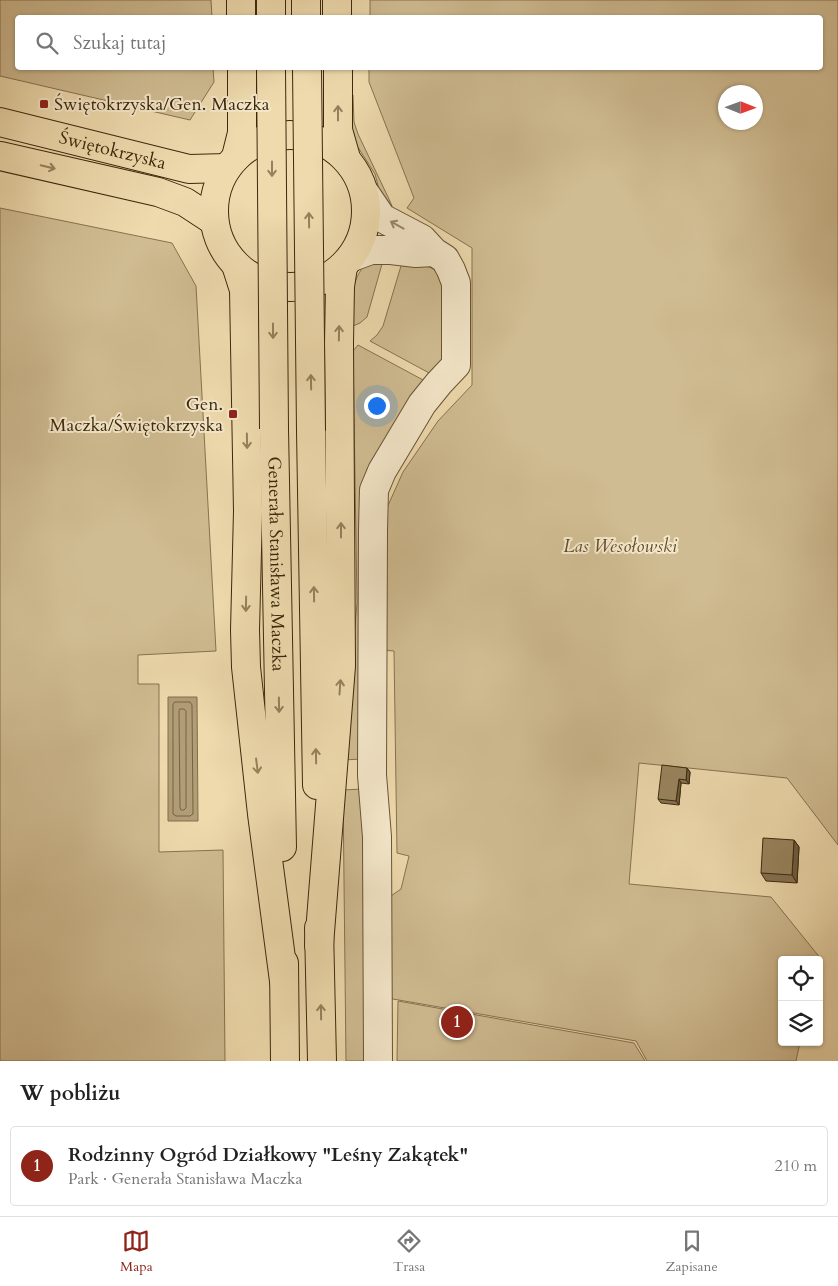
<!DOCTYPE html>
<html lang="pl">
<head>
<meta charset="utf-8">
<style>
	body { margin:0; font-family:Cardo,serif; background:#f6f6f6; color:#222 }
	.controls { position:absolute; right:15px; bottom:15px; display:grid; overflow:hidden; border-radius:5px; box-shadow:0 1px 4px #0004 }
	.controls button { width:45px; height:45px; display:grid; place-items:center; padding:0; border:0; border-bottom:1px solid #e0e0e0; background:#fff; color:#222; font:25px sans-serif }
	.compass { position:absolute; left:718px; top:85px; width:45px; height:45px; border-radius:50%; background:#fff; box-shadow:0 1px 4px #0004; rotate:91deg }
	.you { position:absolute; left:376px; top:405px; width:18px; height:18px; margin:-12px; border:4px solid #fff; border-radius:50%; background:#1a73e8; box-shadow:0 0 0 8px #1a73e833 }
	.badge { display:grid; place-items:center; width:32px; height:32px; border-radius:50%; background:#8f2418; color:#fff; font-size:16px; font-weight:700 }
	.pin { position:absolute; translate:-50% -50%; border:2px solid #fff; box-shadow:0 1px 5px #0006 }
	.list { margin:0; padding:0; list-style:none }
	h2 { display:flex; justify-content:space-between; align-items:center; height:65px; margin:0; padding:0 20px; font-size:21px }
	h2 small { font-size:16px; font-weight:400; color:#767676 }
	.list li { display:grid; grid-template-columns:32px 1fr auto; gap:15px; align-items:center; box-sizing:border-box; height:80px; margin:0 10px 10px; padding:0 10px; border:1px solid #e0e0e0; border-radius:5px }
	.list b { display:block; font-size:19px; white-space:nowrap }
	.list p { margin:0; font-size:16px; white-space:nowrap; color:#767676 }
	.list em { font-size:16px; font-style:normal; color:#767676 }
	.icon { flex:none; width:28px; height:28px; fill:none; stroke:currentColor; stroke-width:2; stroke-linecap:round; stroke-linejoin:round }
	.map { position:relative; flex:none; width:838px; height:1061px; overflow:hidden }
	.search { position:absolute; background:#fff; box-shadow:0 1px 4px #0004; left:15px; right:15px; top:15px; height:55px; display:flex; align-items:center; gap:12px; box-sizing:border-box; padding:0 18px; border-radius:5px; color:#767676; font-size:19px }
	.sheet { height:155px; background:#fff }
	nav { display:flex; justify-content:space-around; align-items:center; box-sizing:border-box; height:70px; border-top:1px solid #e0e0e0; background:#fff; font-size:14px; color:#767676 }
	nav a { display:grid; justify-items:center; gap:2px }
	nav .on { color:#8f2418 }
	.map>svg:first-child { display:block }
</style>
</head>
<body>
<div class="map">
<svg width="838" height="1061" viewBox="0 0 838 1061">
	<rect width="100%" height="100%" fill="#eedaad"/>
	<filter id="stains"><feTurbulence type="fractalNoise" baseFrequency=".004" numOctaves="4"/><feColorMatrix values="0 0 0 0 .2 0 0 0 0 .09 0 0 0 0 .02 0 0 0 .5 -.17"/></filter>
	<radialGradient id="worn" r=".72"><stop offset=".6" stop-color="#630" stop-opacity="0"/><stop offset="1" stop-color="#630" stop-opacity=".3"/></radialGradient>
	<path fill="#d0bc92" stroke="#86724f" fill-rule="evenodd" d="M0,0h211l1,17 -194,1v50h195l1,14 -24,38 -190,-44z
		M370,0h468v845l-51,-67 -148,-15 -10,121 142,13 50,62 -2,8v-7h-37v82h18l-4,19h-149l-11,-20 -249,-43 4,-102 10,-7 8,-33 -12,-3 -3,-202 -12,-1v-131l21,-47 35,-51 34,-36v-137l-65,-40 7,-10 -45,-116v-14h451v-50h-450zM726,92h30v30h-30z
		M349,95h4l1,27 4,12 30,63 4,9 1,7 -12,-16 -6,-23 -21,-33 -3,-9z
		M0,208l172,35 24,43 20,365 -78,4v29h21v168l64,-2 2,211h-225z
		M384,257l-17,60 -7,6 -7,3c-1,-21 -4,-54 19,-65 4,-2 8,-3 12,-4z
		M406,260l20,5 9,5 7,7 5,17 -2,60 -5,9 -9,11 -61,-33 7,-6 6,-9 18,-60z
		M358,345l67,36 -58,88 -3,16 -2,274 -19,1 14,-157 -4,-252z
		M362,789l6,49v223h-22l-3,-271z
		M398,1001l236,42 11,18h-248z"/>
	<path fill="#b19d76" stroke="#826e4c" d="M168,697h29l1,124h-30z"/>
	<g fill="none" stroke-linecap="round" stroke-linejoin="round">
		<path stroke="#766241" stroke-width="1" d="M175,702h15l2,3 1,109 -3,2h-14l-3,-2v-109z
			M180,709h4l2,2v97l-2,2h-3l-1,-2 -1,-97z"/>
		<g stroke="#685434" stroke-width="30">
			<path id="minor" d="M365,193l17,25 40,21 12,13 11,7 6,11 5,13v82l-17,18 -17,21 -40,67 -8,19 -1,40 -1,245 5,62 1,224
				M352,257l19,-7h20l25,3 18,-1"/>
		</g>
		<g stroke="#3c280c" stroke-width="30">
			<g id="major">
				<path id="s1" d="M0,122l189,47 38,-1"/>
				<circle cx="290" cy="211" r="76"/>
				<path d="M0,156l158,36 27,10 29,19"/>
			</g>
		</g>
		<g stroke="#3c280c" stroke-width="30">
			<g id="highway">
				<path d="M241,0v18"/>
				<path d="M271,0v18"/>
				<path d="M306,0v18"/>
				<path d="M337,0v18"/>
				<path d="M338,68v62l8,28"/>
				<path d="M236,157l6,-24v-65"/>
				<path d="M236,265l8,25 4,221 -3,119 1,37 16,147 22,167"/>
				<path id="s2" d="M274,429l8,418"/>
				<path d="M311,431l6,354"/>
				<path d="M319,928l3,133"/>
				<path d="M319,945l22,-279 -2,-323 1,-57 3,-19"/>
				<path d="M284,963l1,98"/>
			</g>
		</g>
		<use href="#minor" stroke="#f4e7ca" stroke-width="28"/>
		<use href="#major" stroke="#eedaad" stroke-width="28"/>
		<use href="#highway" stroke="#eedaad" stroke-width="28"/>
		<g stroke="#3c280c" stroke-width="30" stroke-linecap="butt">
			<path id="highway-bridge" d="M271,68l3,361
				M307,68l4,363"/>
		</g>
		<use href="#highway-bridge" stroke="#eedaad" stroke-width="28"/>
	</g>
	<path fill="#847253" stroke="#3c280c" d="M687,768l3,4 -1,12 -8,-1 -2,22 -18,-2 -3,-4z
		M794,840l5,7 -2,36 -31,-2 -5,-8z"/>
	<path fill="#6b5d43" stroke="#3c280c" d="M687,768l3,4 -1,12 -3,-4z
		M679,779l2,4 -2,22 -3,-4z
		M794,840l5,7 -2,36 -5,-8z"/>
	<path fill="#998560" stroke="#3c280c" d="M662,765l25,3 -1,12 -7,-1 -3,22 -18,-2z
		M763,838l31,2 -2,35 -31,-2z"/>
	<defs><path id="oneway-shaft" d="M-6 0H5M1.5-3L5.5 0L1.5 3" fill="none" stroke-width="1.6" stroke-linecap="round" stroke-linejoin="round" transform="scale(1.25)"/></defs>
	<g stroke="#95815c">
		<use href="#oneway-shaft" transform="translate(338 113) rotate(-90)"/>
		<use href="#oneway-shaft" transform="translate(48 167) rotate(13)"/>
		<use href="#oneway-shaft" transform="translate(272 169) rotate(90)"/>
		<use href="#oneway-shaft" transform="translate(309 220) rotate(-91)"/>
		<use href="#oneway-shaft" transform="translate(273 331) rotate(90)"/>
		<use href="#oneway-shaft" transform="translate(339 333) rotate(-89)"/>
		<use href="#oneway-shaft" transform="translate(311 382) rotate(-91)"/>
		<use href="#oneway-shaft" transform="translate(247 441) rotate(89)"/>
		<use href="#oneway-shaft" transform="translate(341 530) rotate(-90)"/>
		<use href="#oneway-shaft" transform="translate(314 594) rotate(-91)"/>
		<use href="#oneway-shaft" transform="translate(246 604) rotate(91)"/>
		<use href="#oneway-shaft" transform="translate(340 687) rotate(-86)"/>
		<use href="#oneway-shaft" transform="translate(279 705) rotate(89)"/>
		<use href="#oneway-shaft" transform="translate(316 756) rotate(-91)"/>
		<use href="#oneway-shaft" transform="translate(257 766) rotate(83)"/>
		<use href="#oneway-shaft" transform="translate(321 1012) rotate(-91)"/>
	</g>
	<use stroke="#98886b" href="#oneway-shaft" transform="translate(397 225) rotate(-151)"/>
	<g fill="#8f2418" stroke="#f4e7ca" stroke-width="2">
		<rect x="39" y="99" width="10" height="10" rx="2.5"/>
		<rect x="228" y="409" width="10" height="10" rx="2.5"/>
	</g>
	<g text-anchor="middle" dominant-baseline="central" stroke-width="4" stroke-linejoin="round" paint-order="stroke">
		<g font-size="18" fill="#3c280c" stroke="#f4e7ca" text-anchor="start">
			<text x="54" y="104">Świętokrzyska/Gen. Maczka</text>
			<text x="223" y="404" text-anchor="end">Gen.<tspan x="223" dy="21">Maczka/Świętokrzyska</tspan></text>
		</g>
		<g font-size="18" fill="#3c280c" stroke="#f4e7ca">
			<text stroke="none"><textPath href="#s1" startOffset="116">Świętokrzyska</textPath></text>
			<text stroke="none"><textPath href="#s2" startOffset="135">Generała Stanisława Maczka</textPath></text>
		</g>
		<g font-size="18" font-style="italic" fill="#614d2e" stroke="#f4e7ca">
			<text x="620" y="546">Las Wesołowski</text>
		</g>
	</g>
	<rect width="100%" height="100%" filter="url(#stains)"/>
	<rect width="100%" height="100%" fill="url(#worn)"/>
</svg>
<div class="controls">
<button><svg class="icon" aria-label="locate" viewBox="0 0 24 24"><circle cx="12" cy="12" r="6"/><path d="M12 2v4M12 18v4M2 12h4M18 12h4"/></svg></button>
<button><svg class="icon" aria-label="layers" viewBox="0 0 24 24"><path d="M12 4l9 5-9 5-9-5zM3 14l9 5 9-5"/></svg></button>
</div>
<svg class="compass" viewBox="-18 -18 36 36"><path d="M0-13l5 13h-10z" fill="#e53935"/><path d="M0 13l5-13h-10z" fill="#767676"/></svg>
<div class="you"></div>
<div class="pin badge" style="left:457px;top:1022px">1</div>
<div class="search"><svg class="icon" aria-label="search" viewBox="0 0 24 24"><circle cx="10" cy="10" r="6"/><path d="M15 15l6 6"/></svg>Szukaj tutaj</div>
</div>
<section class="sheet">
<h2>W pobliżu<small></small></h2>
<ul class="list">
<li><span class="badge">1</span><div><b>Rodzinny Ogród Działkowy &quot;Leśny Zakątek&quot;</b><p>Park · Generała Stanisława Maczka</p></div><em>210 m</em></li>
</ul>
</section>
<nav>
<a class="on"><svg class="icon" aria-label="map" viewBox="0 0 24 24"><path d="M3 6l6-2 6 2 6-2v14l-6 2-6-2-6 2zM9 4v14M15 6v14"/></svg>Mapa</a>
<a><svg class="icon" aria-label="directions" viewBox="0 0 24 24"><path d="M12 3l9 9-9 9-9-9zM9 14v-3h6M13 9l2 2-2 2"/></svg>Trasa</a>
<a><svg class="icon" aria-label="saved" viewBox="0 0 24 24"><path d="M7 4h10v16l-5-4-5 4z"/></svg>Zapisane</a>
</nav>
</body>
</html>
